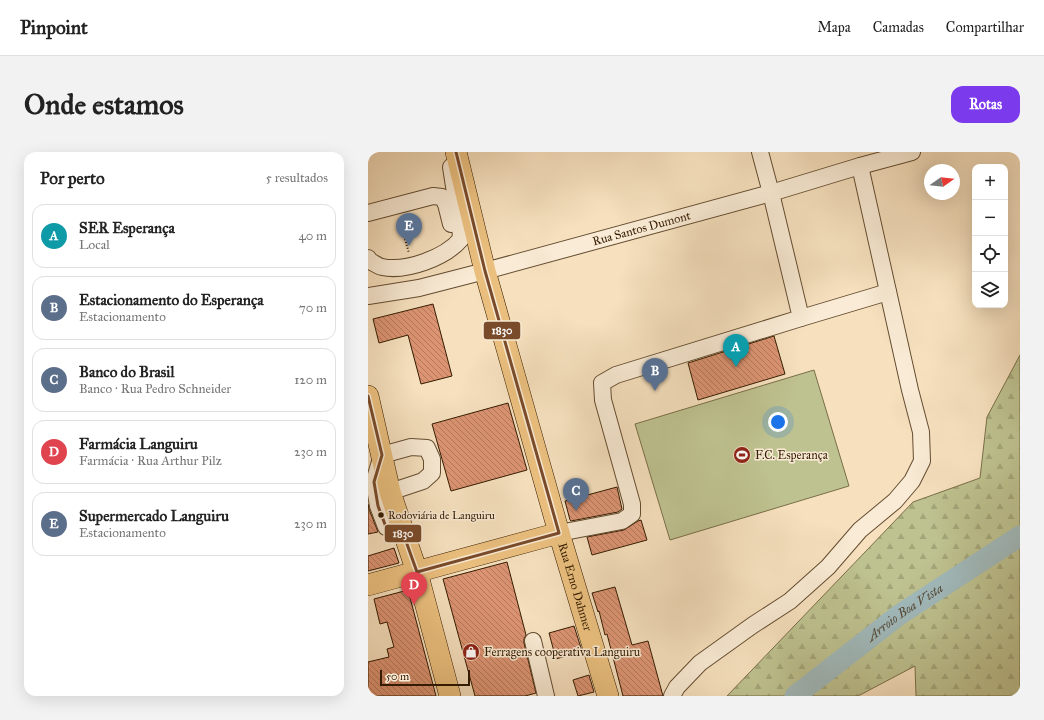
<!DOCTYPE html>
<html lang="pt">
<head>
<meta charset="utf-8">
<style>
	body { margin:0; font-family:"IM FELL Great Primer",serif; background:#f2f2f2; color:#222 }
	.controls { position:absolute; right:12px; top:12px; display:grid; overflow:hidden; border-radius:8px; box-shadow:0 4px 16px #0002 }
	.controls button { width:36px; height:36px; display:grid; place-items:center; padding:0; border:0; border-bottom:1px solid #e0e0e0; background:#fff; color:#222; font:20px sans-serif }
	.compass { position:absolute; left:556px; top:12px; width:36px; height:36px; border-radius:50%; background:#fff; box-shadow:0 4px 16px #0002; rotate:76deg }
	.scale { position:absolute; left:12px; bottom:10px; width:90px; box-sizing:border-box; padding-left:4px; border:2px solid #341b01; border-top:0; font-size:11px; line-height:14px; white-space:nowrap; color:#341b01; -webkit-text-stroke:3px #f9ebd5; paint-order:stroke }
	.you { position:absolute; left:410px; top:270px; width:14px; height:14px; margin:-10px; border:3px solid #fff; border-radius:50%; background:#1a73e8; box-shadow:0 0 0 6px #1a73e833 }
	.badge { display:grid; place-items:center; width:26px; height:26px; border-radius:50%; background:#7c3aed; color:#fff; font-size:13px; font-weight:700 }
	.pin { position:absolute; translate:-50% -33px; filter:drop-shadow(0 1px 2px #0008) }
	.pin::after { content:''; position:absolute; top:21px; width:14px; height:12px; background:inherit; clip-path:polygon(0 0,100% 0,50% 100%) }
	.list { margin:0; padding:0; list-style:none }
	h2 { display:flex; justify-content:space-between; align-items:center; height:52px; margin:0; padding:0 16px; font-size:17px }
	h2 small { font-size:13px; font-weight:400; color:#767676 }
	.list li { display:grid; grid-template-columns:26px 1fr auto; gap:12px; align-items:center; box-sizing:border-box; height:64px; margin:0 8px 8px; padding:0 8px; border:1px solid #e0e0e0; border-radius:12px }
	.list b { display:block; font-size:15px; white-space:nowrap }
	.list p { margin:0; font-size:13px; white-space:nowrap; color:#767676 }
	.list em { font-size:13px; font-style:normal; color:#767676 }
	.icon { flex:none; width:22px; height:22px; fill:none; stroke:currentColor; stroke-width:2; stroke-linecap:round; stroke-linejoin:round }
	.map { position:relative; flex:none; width:652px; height:544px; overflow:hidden; border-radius:12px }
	header { display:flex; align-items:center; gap:24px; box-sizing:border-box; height:56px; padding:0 20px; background:#fff; border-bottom:1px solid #e0e0e0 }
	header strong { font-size:19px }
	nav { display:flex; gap:22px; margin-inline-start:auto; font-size:14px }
	.intro { display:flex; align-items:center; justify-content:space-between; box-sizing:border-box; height:96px; padding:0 24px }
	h1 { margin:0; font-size:28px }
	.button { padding:10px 18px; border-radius:12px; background:#7c3aed; color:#fff; font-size:14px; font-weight:700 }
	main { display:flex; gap:24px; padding:0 24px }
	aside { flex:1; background:#fff; border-radius:12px; box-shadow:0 4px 16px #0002 }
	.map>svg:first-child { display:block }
</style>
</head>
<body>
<header>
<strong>Pinpoint</strong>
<nav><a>Mapa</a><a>Camadas</a><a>Compartilhar</a></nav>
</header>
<div class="intro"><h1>Onde estamos</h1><a class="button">Rotas</a></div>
<main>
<aside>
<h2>Por perto<small>5 resultados</small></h2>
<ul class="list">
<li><span class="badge" style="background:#0f9aa8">A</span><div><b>SER Esperança</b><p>Local</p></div><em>40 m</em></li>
<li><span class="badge" style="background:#5c6f8a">B</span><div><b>Estacionamento do Esperança</b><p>Estacionamento</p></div><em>70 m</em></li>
<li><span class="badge" style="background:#5c6f8a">C</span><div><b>Banco do Brasil</b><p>Banco · Rua Pedro Schneider</p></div><em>120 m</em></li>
<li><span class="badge" style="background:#e0444e">D</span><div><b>Farmácia Languiru</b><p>Farmácia · Rua Arthur Pilz</p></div><em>230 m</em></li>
<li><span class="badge" style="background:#5c6f8a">E</span><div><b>Supermercado Languiru</b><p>Estacionamento</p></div><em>230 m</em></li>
</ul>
</aside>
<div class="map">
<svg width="652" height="544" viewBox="0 0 652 544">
	<defs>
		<pattern id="forest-firs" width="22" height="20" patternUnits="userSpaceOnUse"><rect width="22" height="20" fill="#bec290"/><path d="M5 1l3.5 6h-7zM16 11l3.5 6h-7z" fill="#a4a67a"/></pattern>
		<pattern id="building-back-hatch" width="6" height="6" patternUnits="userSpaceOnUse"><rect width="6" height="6" fill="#dc9473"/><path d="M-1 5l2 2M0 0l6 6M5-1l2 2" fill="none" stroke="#b3785c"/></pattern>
	</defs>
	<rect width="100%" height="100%" fill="#f6e0be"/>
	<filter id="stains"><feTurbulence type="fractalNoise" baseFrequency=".005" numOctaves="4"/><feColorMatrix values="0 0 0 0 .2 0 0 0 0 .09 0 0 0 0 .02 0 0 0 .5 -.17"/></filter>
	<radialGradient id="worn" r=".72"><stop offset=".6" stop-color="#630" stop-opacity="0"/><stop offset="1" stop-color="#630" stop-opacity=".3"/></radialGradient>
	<path fill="#bec290" stroke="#796e48" d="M446,218l35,116 -179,54 -35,-116z"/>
	<path fill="url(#forest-firs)" stroke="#796e48" d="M652,203v341h-104l-1,-30 -57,30h-131l186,-194 67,-24 7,-61z"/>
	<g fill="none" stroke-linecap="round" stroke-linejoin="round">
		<path stroke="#a1babc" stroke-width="21" id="s1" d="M427,544l104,-81 121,-79"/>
	</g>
	<path fill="url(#building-back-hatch)" stroke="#341b01" d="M65,152l19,72 -31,8 -13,-49 -29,8 -6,-24z
		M406,184l11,38 -87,26 -10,-37z
		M140,251l19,67 -76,21 -19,-67z
		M249,335l5,22 -4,3 -47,9 -1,-1 -5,-19z
		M0,352l1,5 9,23 -10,2z
		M273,368l6,20 -55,15 -5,-18 37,-7 14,-9z
		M26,396l5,15 -31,8v-15z
		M139,410l19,73 -2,4v4l12,50 -11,3h-50l-32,-117z
		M247,435l17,58 16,-4 15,55h-40l-16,-62 -2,1 -6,-24 -1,1 -6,-19z
		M40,438l28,106h-68v-34l21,-5 -2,-8 7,-2 -7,-25 -7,2 -6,-25z
		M206,474l8,25 -26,8 -7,-26z
		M221,523l5,17 -16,4 -5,-16z"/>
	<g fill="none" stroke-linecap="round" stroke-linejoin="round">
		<g stroke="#644c30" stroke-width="18">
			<g id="minor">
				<path d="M0,61l65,-17 9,1 4,7 5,20"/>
				<path d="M0,106v2c5,2 9,6 14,7 24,5 63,-9 79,-28l-1,-14 -9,-58"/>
				<path id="s2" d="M0,144l51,-8 66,-17 286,-78 89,-27 52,-14"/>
				<path d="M433,166l87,-26"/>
				<path d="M22,340l33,-11 9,-8v-14l-5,-11 -16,-1 -29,8 -8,27 4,24 8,21 17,6"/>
				<path d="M191,381l63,-12 10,-7v-10l-29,-104 -1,-17 14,-8 185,-57 -30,-125 -11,-41"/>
				<path d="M165,489l13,55"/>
				<path d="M304,544l5,-9 23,-24 53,-38 37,-24 38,-34 32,-37 35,-29 17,-20 10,-20 -1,-29 -11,-42 -50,-224"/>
			</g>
		</g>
		<g stroke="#341b01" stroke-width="22">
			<g id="major">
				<path id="s3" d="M88,0l29,119 74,262 49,163"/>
				<path d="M0,244l22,96 27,80 33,124"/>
				<path d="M0,433l191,-52"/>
			</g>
		</g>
		<path stroke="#341b01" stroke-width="2" stroke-dasharray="1 2" stroke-linecap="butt" d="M31,67l10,34"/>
		<use href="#minor" stroke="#f9ebd5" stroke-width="16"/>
		<use href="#major" stroke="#ebc07f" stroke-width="21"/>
		<g stroke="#f9ebd5" stroke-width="6">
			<path id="bus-1" d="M0,244l14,59 -8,27 4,24 8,21 17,6 14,39 142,-39 -74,-262 -29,-119"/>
		</g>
		<use href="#bus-1" stroke="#7a4b2a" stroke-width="3"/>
	</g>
	<defs>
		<g id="stadium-disc" transform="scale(0.9)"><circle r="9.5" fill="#8f2418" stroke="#f9ebd5"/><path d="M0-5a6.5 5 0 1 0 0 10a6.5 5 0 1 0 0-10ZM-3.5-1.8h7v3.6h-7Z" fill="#fff"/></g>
		<g id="shop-disc" transform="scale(0.9)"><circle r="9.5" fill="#8f2418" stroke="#f9ebd5"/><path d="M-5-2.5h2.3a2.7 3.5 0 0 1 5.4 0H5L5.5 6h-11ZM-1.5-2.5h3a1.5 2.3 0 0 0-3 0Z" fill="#fff"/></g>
	</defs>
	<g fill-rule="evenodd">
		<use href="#stadium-disc" x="374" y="303"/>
		<use href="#shop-disc" x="103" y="500"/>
	</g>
	<circle fill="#341b01" stroke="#f9ebd5" stroke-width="1.5" cx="13" cy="363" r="3.5"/>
	<g text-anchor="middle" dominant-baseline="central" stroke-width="3" stroke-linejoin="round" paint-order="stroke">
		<g font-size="11" fill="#341b01" stroke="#f9ebd5" text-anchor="start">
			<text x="20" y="363">Rodoviária de Languiru</text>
		</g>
		<g font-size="12" fill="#341b01" stroke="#f9ebd5">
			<text stroke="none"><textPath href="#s2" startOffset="282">Rua Santos Dumont</textPath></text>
			<text stroke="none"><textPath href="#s3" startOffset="451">Rua Erno Dahmer</textPath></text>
		</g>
		<g font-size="12" fill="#341b01" stroke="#f9ebd5" text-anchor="start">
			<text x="387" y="303">F.C. Esperança</text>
			<text x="116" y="500">Ferragens cooperativa Languiru</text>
		</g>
		<g font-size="13" font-style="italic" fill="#554b39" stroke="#f9ebd5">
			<text stroke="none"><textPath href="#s1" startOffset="138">Arroio Boa Vista</textPath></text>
		</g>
	</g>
	<g stroke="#f9ebd5" stroke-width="1.5">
		<rect x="115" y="169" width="38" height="19" rx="4" fill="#7a4b2a"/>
		<rect x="16" y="372" width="38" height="19" rx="4" fill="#7a4b2a"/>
	</g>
	<g font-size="11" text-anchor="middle" font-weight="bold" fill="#fff">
		<text x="134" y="182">1830</text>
		<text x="35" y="385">1830</text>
	</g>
	<rect width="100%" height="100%" filter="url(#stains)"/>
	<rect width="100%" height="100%" fill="url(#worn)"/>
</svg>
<div class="controls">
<button>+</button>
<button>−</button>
<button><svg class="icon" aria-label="locate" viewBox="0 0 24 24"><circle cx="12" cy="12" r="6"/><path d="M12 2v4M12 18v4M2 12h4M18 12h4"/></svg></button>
<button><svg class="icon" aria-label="layers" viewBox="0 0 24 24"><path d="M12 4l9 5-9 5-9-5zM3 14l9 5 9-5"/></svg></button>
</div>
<svg class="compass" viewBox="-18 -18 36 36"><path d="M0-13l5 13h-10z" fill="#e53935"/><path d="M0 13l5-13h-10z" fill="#767676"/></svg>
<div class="scale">50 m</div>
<div class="you"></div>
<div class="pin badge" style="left:368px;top:215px;background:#0f9aa8">A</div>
<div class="pin badge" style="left:287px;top:239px;background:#5c6f8a">B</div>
<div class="pin badge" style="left:208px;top:359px;background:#5c6f8a">C</div>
<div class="pin badge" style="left:46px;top:453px;background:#e0444e">D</div>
<div class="pin badge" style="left:41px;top:94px;background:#5c6f8a">E</div>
</div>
</main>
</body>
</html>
